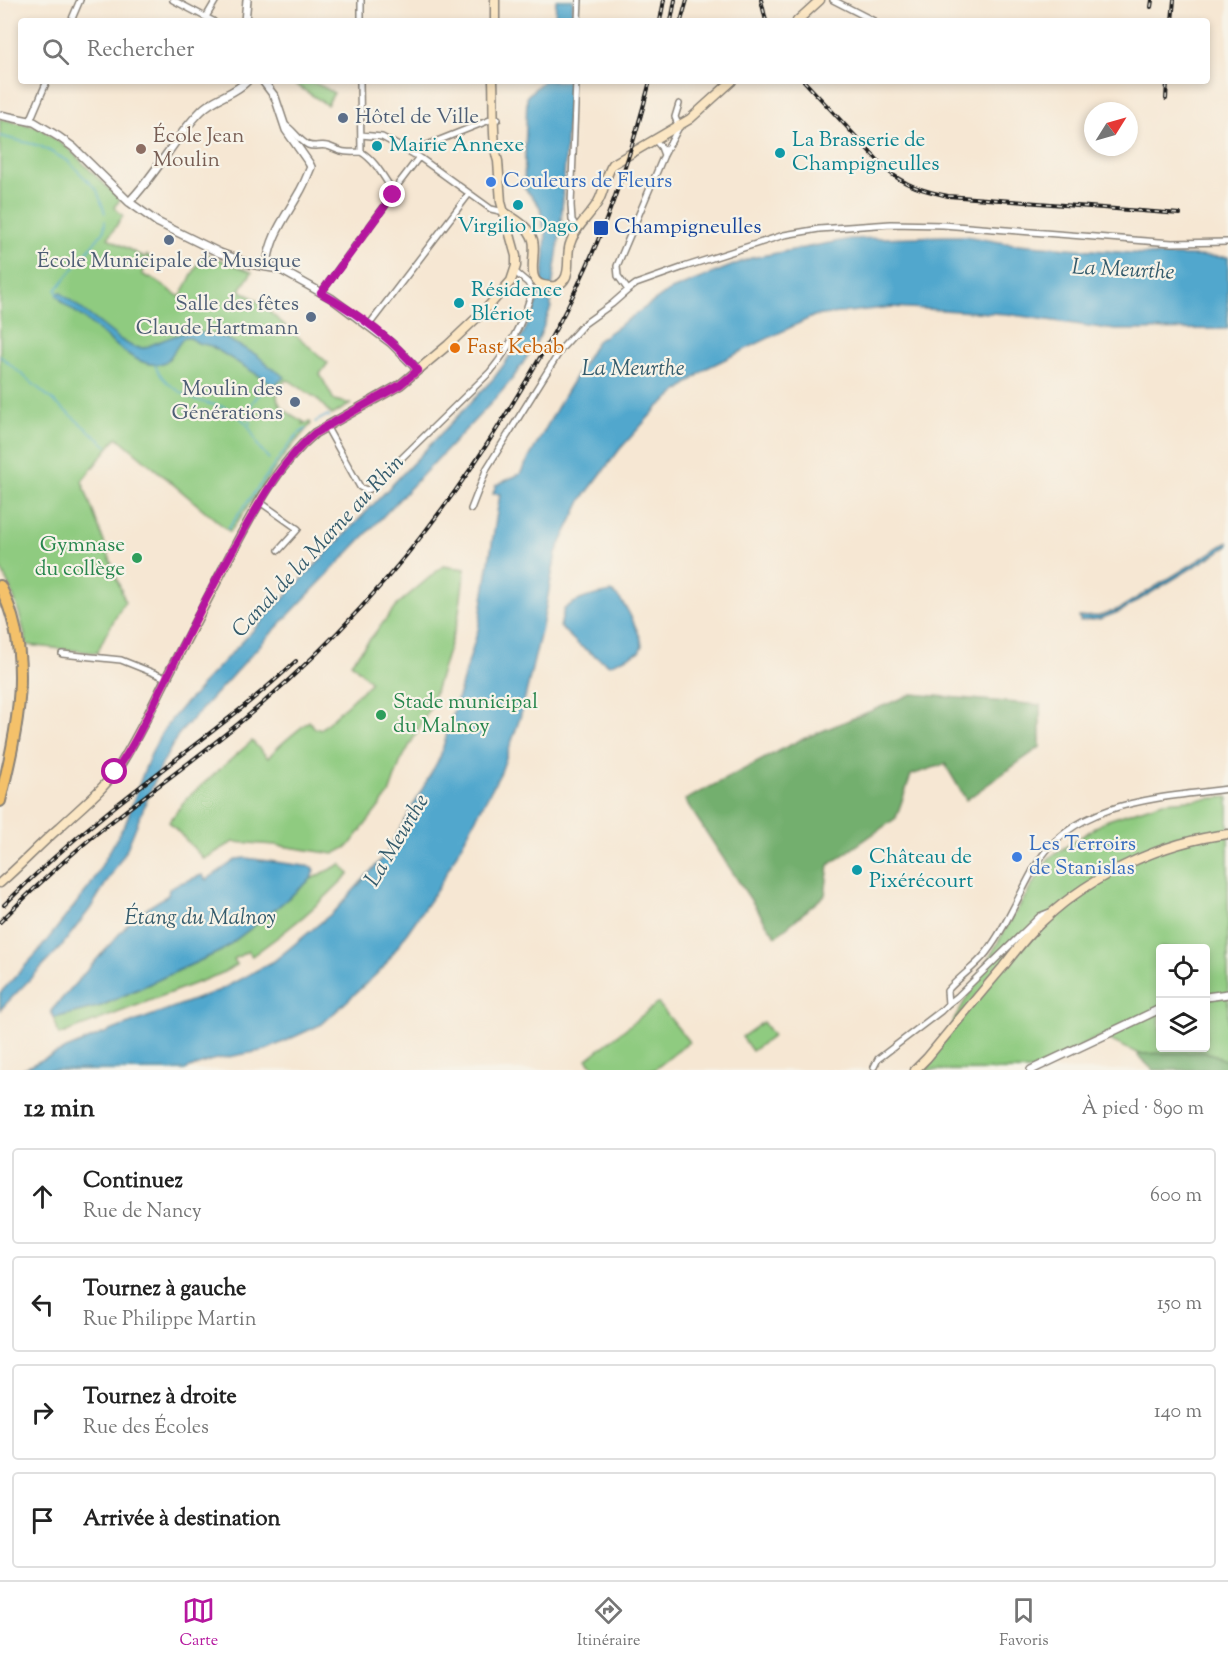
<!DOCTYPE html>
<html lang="fr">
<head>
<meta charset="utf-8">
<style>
	body { margin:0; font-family:"Sorts Mill Goudy",serif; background:#f2f2f2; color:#222 }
	.controls { position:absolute; right:18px; bottom:18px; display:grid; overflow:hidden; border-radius:6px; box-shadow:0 3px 9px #0003 }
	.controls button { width:54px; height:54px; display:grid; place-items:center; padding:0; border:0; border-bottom:2px solid #e0e0e0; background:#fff; color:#222; font:30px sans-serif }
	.compass { position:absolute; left:1084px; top:102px; width:54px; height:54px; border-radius:50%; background:#fff; box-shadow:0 3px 9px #0003; rotate:53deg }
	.stop { position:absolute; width:18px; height:18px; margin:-14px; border:4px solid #b5179e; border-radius:50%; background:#fff }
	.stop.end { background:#b5179e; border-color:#fff; box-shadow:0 2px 6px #0008 }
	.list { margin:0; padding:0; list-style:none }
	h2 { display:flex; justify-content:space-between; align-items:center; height:78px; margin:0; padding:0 24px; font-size:26px }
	h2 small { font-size:20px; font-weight:400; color:#767676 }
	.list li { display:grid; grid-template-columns:39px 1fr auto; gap:18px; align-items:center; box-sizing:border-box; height:96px; margin:0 12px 12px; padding:0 12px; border:2px solid #e0e0e0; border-radius:6px }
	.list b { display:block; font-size:22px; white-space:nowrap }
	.list p { margin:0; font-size:20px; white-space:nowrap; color:#767676 }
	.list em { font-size:20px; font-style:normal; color:#767676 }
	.icon { flex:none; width:33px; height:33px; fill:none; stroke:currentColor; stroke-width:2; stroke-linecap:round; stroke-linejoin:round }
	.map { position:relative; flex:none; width:1228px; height:1070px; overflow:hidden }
	.search { position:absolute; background:#fff; box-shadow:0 3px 9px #0003; left:18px; right:18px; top:18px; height:66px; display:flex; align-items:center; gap:15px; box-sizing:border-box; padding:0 21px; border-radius:6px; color:#767676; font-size:22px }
	.sheet { height:510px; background:#fff }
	nav { display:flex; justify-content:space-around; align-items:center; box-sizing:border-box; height:84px; border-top:2px solid #e0e0e0; background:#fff; font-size:16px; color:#767676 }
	nav a { display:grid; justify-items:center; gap:3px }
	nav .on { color:#b5179e }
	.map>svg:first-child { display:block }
</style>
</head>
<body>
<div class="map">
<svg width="1228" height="1070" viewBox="0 0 1228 1070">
	<rect width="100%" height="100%" fill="#f7f3e8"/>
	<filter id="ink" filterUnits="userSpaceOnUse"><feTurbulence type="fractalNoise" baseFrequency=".0167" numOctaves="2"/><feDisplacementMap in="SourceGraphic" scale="12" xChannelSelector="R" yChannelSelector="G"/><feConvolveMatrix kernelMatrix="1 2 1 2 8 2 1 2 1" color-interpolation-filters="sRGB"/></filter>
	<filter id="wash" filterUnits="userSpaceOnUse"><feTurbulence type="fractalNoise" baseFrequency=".008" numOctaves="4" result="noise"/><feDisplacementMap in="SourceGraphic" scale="24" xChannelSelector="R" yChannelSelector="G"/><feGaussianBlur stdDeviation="1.35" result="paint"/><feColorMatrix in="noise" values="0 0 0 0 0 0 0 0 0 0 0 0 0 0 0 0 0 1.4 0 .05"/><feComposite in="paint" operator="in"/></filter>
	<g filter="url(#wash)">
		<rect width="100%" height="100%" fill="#f6e7d3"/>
		<path fill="#8fcb80" stroke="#56744e" stroke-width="1.5" fill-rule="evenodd" d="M299,82c15,-1 23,4 35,11l-7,12 -31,-20 1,-3z
			M0,119l38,8 32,23 50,50 -6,7 9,9 -15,22 37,20 2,-3 4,3 -9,16 7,4 1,-1 30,20 24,-44 48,19 -12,18 15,9 73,64 -8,11 14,26 17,4 -19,11 -15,-16 -27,-18 -4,-1c-21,20 -1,32 18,42l-1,2 7,-2 1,2 -24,28 -57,80 -113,-95 -35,44 43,120 -20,35 -8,17 -70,-8c-6,-29 -13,-51 -27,-78z
			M443,566l22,3 -7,50 -28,89 -30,55 -11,31 -40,52 -15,8 -59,-9 -42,-3 -29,17 -35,-37 18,-24 65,-57 16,17c11,-14 27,-25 41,-37l7,8 2,-1 2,2 51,-48 -20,-19 47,-59z
			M1228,797v265l-24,-10 -65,2 -38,-18 -68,34h-107l80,-142 43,-70 56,-37 58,-19zM1160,948h46v100h-46z
			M341,864l8,10c-31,32 -60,56 -97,82l-4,-5 -14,8 3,6 -17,9 -161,61 -5,-17 47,-12 120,-55 46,-35 44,-37z
			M658,1003l31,39 -35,28h-58l-9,-11z
			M763,1022l10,14 -21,15 -10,-14z"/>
		<path fill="#73af6e" stroke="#486645" stroke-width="1.5" d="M912,694l128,11v42l-74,53 -21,-36 -34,11 -15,43 -67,47 -4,30 -49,41 -10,-13 -81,-123 113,-59z
			M1204,1052l11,3 13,7v8h-75l-15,-14 1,-2z"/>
		<path fill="#51a7cd" stroke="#366274" stroke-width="1.5" d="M556,0h17l-1,21h-17z
			M543,81h27l-9,146 -10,68v12l-11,29 -13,21 -14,21 -17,20 -233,244 -85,93 -19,35 -33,81 -36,58 -30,39 -60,62v-17l37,-40 53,-67 32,-57 3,-4c12,-33 21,-67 40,-97 10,-14 22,-27 35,-39v-3l294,-308c20,-26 38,-55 46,-87 5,-21 5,-41 6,-61v-2l-3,-1c-1,-22 -4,-23 -19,-39l3,-92z
			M945,236h21l39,7 151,12 72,2v72l-113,1 -108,-16 -115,-7 -78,9 -107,52 -50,40 -37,41 -38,50 -26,54 -14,74 -22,91 -19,54 -63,116 -55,80 -61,56 -56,26 -54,10 -28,10h-163l29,-14 52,-22 118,-44 54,-29 62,-51 50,-56 54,-97 38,-127 22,-136h-7l3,-9 24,-11 45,-80 32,-53 72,-50 82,-33 99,-19z
			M60,292l61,48 12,7 11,1 14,-6 30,-11 23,3 12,3 34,18 12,11 16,11 -11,8 -63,-39 -13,-3 -8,-5 -5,-1c-8,6 -13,22 -20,25 -24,13 -62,-29 -79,-42 -7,-6 -15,-11 -23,-17l-6,-8z
			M1228,542v4l-107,65 -21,8 -20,2 -1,-4 20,-1 20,-7z
			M612,592c15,11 21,30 29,47l1,7 -3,6 -30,13 -29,-19 -20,-19 4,-18c15,-11 30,-14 48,-17z
			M246,858l66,9 2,3 -3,9 -44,37 -46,35 -120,55 -47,12 -3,-7 85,-96 32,-20 1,-6 4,-3 29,-11 4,5 31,-21z"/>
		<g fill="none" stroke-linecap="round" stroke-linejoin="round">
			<path stroke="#51a7cd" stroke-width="1.5" d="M0,136l40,10 28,15 29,29 8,23
				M58,295l-2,-5 48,-59 1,-10
				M0,356l107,90
				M155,365c7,19 32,33 51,38 6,2 12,2 18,4 7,3 14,8 19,13 8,7 10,15 14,24 3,5 8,10 12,15
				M315,422l13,-7 1,2
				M250,424c-4,-21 7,-27 21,-41
				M228,529l63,-87 7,-8 8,-5"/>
		</g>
	</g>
	<g filter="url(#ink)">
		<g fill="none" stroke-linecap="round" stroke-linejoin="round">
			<g stroke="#898278" stroke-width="8">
				<path id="minor" d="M173,0l40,21
					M833,0l41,21
					M206,17l10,-17
					M71,21l9,-21
					M361,21v-21
					M578,21l1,-21
					M360,81l1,71
					M576,81l-5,124 1,15 5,8
					M30,121l17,-40
					M285,125c9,5 13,15 23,20 7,3 12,-1 19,1 5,1 9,4 14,5 6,2 13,1 20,1 14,8 23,26 32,39
					M361,135l21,2 37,20 72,52 13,3
					M655,140l6,7 3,8
					M413,154l4,-5 73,-29 8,-1
					M628,290l-10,-14 -1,-10 47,-111 15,-28 -4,-10 4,-13
					M321,293l36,-50 11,-13 2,-4 23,-31v-4l26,-34
					M369,325l100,-131
					M326,426l34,61 6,3 4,-1 120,-117c20,-24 33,-50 42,-80l-4,-9 -13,-11
					M260,502l38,27 -19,21
					M471,509l16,-41 75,-120 22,-24 28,-20 16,-14 8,-6 48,-17 100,-32 35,-6 72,-5 52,1 229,18 56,-1
					M62,654l59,6 45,18
					M948,1004l9,-7 83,-81 10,-4
					M874,1067l4,-8 63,-48 7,-7 -1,-13c12,-14 28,-24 39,-38 21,-27 33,-59 50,-88 39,-65 125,-67 192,-76"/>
			</g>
			<g stroke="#898278" stroke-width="10">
				<path id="tertiary" d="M245,21l2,-21
					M263,81l12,16 11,33 23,33 2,4c-4,9 -7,18 -12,26 -14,25 -29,43 -32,72
					M0,115l34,7 25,15 14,10 56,55 28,20 63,31 30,11 29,5 52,29 60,45 27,27
					M129,202c27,-27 45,-64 72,-91 13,-14 33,-16 46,-30
					M1206,997l22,-3
					M1031,1070l129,-61"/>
			</g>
			<g stroke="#898278" stroke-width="11">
				<path id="secondary" d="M495,0v21
					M797,21l23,-21
					M504,212c11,7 25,14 29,28 4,13 -8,41 10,45 9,2 16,2 21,-5 7,-9 2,-25 6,-36 5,-17 19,-27 28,-42 7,-12 7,-27 15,-38l77,-45 42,-38
					M0,883c21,-18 39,-38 60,-56 21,-20 47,-40 62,-65 18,-29 32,-59 47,-89 21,-41 42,-81 63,-121 22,-42 46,-88 83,-119l85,-48 48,-40 38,-36 25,-28 5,-15v-10l-15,-54 -3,-41c-6,-15 -4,-62 -5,-80
					M915,1070l12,-12c25,-30 50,-61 76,-91 13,-17 26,-34 42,-48 48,-45 118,-77 183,-85"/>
			</g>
			<g stroke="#898278" stroke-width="14">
				<path id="motorway" d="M0,586c35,69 17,144 0,215"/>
			</g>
			<use href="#minor" stroke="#fff" stroke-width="5"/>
			<use href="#tertiary" stroke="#fff" stroke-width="7"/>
			<use href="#secondary" stroke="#fbe6c3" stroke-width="8"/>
			<use href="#motorway" stroke="#f4c16a" stroke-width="10"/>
			<g stroke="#1c1c1c" stroke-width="4">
				<path id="rail" d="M761,0l5,21
					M1151,7l1,-7
					M660,21l4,-21
					M671,21l4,-21
					M681,21l6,-21
					M1172,21l2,-21
					M804,81l82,88c18,17 39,22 62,27l232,18
					M1166,99l1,-18
					M4,905c31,-31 64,-61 99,-89 64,-52 132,-98 193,-155
					M0,922c32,-32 65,-63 101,-92 54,-43 111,-82 163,-128 98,-85 180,-185 247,-296 24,-39 47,-78 66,-119 32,-66 55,-135 73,-206"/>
			</g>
			<use href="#rail" stroke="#f7f3e8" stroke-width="1.5" stroke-dasharray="4.5" stroke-linecap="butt"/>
		</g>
	</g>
	<g fill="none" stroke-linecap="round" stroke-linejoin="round" filter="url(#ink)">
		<path stroke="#b5179e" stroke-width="8" d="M115,772c21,-28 35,-62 51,-93 25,-52 52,-104 81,-154 19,-33 38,-67 68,-92l85,-48 18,-15c-26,-31 -61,-57 -97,-77l72,-98"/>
	</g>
	<g fill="#5c6f8a" stroke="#f7f3e8" stroke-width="2">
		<circle cx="343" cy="118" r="6"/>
		<circle cx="169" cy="240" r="6"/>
		<circle cx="311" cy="317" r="6"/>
		<circle cx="295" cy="402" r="6"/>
	</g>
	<g fill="#0f9aa8" stroke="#f7f3e8" stroke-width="2">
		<circle cx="377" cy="146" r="6"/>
		<circle cx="780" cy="153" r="6"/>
		<circle cx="518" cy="205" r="6"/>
		<circle cx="459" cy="303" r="6"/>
		<circle cx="857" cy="870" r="6"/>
	</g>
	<circle fill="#8d6e63" stroke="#f7f3e8" stroke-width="2" cx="141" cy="149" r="6"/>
	<g fill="#3f7fe0" stroke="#f7f3e8" stroke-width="2">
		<circle cx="491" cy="182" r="6"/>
		<circle cx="1017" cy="857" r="6"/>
	</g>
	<rect fill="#1a4fb4" stroke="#f7f3e8" stroke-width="2" x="593" y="220" width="16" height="16" rx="3"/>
	<circle fill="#e8710a" stroke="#f7f3e8" stroke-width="2" cx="455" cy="348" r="6"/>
	<g fill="#2e9e5b" stroke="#f7f3e8" stroke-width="2">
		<circle cx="137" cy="558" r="6"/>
		<circle cx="381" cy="715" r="6"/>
	</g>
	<g text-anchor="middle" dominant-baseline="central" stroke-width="4.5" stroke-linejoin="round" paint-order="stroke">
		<g font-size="21" fill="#4e5e75" stroke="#f7f3e8" text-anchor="end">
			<text x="355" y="118" text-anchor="start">Hôtel de Ville</text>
			<text x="169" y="262" text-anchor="middle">École Municipale de Musique</text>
			<text x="299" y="305">Salle des fêtes<tspan x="299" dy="24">Claude Hartmann</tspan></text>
			<text x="283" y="390">Moulin des<tspan x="283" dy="24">Générations</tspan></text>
		</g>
		<g font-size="21" fill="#785e54" stroke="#f7f3e8" text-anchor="start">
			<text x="153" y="137">École Jean<tspan x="153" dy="24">Moulin</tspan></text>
		</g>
		<g font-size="21" fill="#0d838f" stroke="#f7f3e8" text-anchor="start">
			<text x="792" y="141">La Brasserie de<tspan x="792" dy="24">Champigneulles</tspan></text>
			<text x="389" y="146">Mairie Annexe</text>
			<text x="518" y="227" text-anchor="middle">Virgilio Dago</text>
			<text x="471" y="291">Résidence<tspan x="471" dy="24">Blériot</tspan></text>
			<text x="869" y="858">Château de<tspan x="869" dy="24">Pixérécourt</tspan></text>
		</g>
		<g font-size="21" fill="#366cbe" stroke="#f7f3e8" text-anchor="start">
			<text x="503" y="182">Couleurs de Fleurs</text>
			<text x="1029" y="845">Les Terroirs<tspan x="1029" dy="24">de Stanislas</tspan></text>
		</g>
		<g font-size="21" fill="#164399" stroke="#f7f3e8" text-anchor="start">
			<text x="614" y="228">Champigneulles</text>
		</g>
		<g font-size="21" fill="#c56008" stroke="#f7f3e8" text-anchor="start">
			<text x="467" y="348">Fast Kebab</text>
		</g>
		<g font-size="21" fill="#27864d" stroke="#f7f3e8" text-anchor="end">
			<text x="125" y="546">Gymnase<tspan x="125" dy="24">du collège</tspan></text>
			<text x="393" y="703" text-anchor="start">Stade municipal<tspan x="393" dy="24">du Malnoy</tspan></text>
		</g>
		<g font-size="22" font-style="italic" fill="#345b6c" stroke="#f7f3e8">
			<text transform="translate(1123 271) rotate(3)">La Meurthe</text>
			<text x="633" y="370">La Meurthe</text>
			<text transform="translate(319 547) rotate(-47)">Canal de la Marne au Rhin</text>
			<text transform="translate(398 841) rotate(-59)">La Meurthe</text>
			<text x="200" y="919">Étang du Malnoy</text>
		</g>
	</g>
</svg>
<div class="controls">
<button><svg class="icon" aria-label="locate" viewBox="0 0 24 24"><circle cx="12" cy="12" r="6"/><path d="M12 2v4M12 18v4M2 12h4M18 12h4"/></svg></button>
<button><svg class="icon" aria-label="layers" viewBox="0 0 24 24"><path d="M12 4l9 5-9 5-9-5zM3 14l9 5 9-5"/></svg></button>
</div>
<svg class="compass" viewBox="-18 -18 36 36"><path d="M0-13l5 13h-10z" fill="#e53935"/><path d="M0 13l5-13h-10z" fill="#767676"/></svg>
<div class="stop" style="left:115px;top:772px"></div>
<div class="stop end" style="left:393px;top:195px"></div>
<div class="search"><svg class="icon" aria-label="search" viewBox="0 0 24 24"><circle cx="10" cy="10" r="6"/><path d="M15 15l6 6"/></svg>Rechercher</div>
</div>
<section class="sheet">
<h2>12 min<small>À pied · 890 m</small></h2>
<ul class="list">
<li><svg class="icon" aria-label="ahead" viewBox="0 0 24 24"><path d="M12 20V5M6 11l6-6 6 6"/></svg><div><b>Continuez</b><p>Rue de Nancy</p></div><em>600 m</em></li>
<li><svg class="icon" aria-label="left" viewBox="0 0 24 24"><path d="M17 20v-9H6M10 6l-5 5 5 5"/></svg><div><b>Tournez à gauche</b><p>Rue Philippe Martin</p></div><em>150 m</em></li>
<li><svg class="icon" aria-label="right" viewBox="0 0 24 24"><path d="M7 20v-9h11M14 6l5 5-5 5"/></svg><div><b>Tournez à droite</b><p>Rue des Écoles</p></div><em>140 m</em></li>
<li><svg class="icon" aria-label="arrive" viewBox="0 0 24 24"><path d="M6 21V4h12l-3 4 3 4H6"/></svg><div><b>Arrivée à destination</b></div></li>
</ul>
</section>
<nav>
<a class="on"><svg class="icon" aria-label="map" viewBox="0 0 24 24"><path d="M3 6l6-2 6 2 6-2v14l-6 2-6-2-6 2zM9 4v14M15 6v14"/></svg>Carte</a>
<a><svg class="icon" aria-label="directions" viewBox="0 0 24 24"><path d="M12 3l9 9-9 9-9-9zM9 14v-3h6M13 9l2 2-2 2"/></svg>Itinéraire</a>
<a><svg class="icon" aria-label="saved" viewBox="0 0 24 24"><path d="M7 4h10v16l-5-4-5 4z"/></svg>Favoris</a>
</nav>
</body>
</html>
